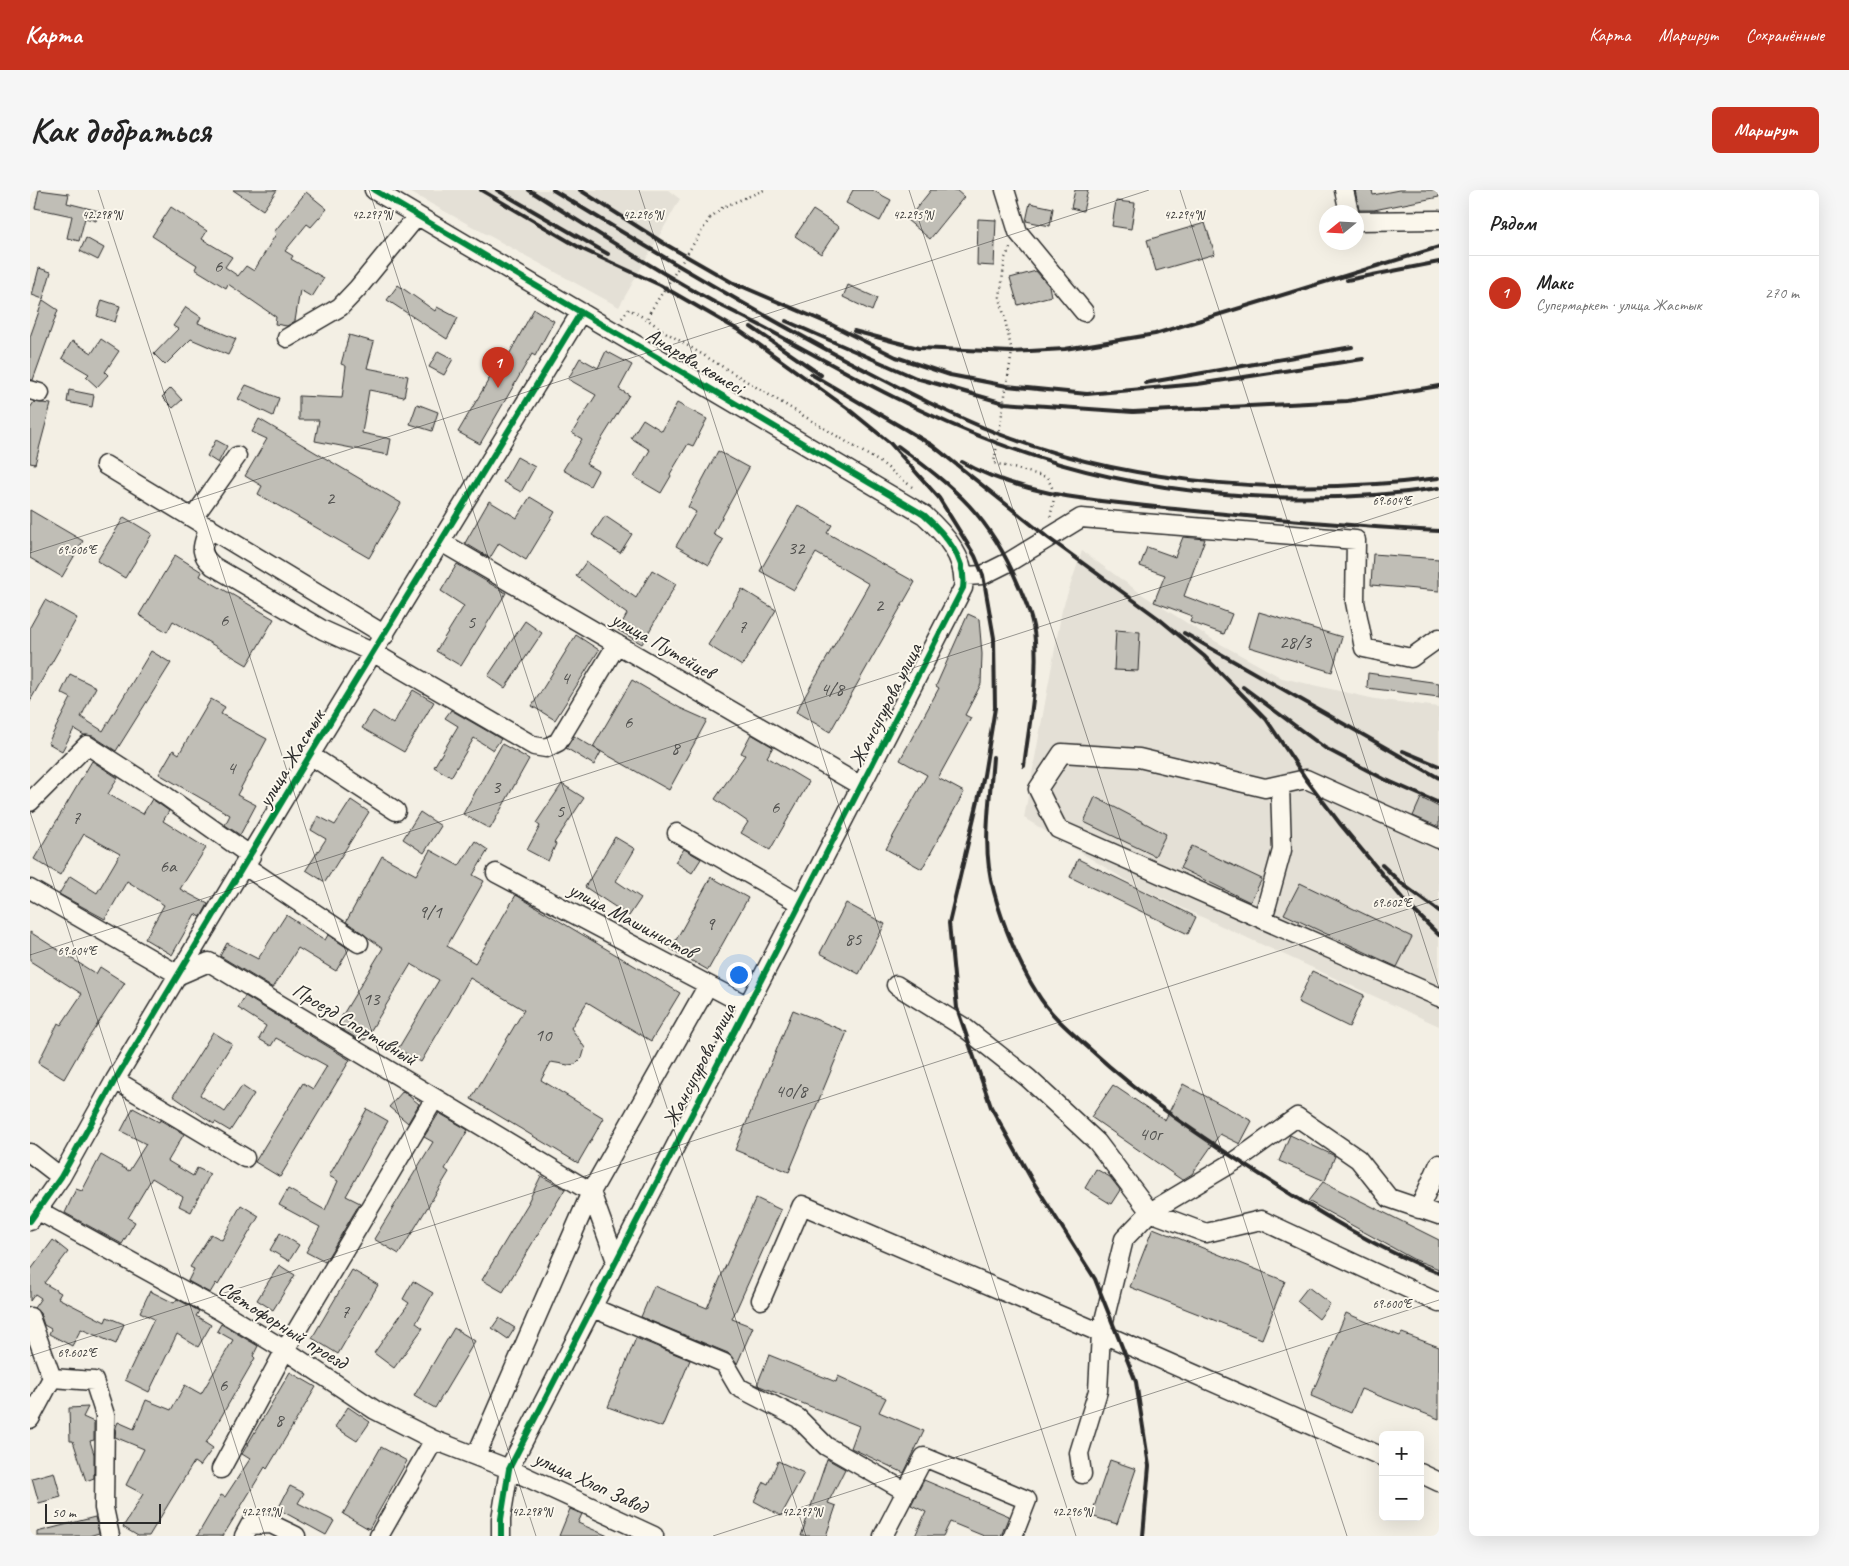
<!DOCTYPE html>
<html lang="ru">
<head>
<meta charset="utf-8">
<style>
	body { margin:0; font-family:Caveat,sans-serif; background:#f6f6f6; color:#222 }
	.controls { position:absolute; right:15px; bottom:15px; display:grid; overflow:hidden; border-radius:8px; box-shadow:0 5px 20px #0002 }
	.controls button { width:45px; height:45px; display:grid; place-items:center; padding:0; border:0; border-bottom:1px solid #e0e0e0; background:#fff; color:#222; font:25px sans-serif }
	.compass { position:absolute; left:1289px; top:15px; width:45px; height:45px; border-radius:50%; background:#fff; box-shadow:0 5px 20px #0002; rotate:252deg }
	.scale { position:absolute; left:15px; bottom:12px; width:116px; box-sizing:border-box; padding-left:5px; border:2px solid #2b2b2b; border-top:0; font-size:14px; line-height:18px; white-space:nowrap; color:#2b2b2b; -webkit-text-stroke:4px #fbf7ec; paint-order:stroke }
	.you { position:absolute; left:708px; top:784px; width:18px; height:18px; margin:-12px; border:4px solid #fff; border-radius:50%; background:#1a73e8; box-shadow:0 0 0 8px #1a73e833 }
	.badge { display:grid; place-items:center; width:32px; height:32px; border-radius:50%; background:#c8321e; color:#fff; font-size:16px; font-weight:700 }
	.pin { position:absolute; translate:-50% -41px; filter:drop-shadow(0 1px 2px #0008) }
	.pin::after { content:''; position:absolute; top:26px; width:18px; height:15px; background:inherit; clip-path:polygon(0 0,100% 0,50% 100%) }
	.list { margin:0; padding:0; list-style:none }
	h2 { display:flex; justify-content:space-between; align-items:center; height:65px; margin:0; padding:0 20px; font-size:21px }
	h2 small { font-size:16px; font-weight:400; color:#767676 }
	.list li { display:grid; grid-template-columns:32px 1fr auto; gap:15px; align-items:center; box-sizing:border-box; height:75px; padding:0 20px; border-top:1px solid #e0e0e0 }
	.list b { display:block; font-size:19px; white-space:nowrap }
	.list p { margin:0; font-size:16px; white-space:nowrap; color:#767676 }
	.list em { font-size:16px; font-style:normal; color:#767676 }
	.map { position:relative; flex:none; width:1409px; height:1346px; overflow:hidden; border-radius:8px }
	header { display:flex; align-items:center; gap:30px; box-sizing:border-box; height:70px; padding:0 25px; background:#c8321e; color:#fff }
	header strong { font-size:24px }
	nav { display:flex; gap:28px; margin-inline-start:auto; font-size:18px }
	.intro { display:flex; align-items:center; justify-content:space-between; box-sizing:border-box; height:120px; padding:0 30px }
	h1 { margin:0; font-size:35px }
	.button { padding:12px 22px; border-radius:8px; background:#c8321e; color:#fff; font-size:18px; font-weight:700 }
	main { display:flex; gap:30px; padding:0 30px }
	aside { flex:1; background:#fff; border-radius:8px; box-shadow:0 5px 20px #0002 }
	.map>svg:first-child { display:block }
</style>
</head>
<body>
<header>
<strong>Карта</strong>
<nav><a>Карта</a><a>Маршрут</a><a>Сохранённые</a></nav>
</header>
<div class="intro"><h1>Как добраться</h1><a class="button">Маршрут</a></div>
<main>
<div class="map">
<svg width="1409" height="1346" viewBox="0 0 1409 1346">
	<rect width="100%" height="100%" fill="#f3efe4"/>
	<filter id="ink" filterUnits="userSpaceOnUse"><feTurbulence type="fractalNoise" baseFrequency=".02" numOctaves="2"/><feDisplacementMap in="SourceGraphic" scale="10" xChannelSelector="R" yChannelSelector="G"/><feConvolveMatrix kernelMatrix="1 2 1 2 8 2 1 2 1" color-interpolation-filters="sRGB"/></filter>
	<g filter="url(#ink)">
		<path fill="#e4e0d6" d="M376,0h262l12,9 -61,108z
			M1052,361l61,44 72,46 67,37 93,21 64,8v319l-300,-138 -115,-70 38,-208z"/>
		<path fill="#c0beb6" stroke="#2b2b2b" d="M9,0l30,4 -2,9 32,8 -3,10 -11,-3 -6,23 -12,-3 5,-22 -37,-8z
			M203,0h44l-14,20z
			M823,0h19l19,10 -11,21 -34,-18z
			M901,0h25l8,7 -34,42 -23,-19z
			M1045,0h13l-5,21 -12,-3z
			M1325,0h17l1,5 26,-5h40v7l-65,13h-15z
			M276,2l21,17 -16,18 -4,-3 -22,27 8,5 -2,3 33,19 -12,19 -12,-7 -5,31 -8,5 -12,-2 1,-7 -48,-33 -2,4 -31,-19 2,-4 -45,-29 19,-29 36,24 -5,8 30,18 -7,10 13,9 8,-10 8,5 22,-37 -2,-2z
			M1086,11l19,2 -4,26 -19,-3z
			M1000,13l23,5 -3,18 -24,-5z
			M783,20l26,17 -18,27 -26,-18z
			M948,29l18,1 -2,46 -17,-1z
			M1175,33l10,31 -59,17 -9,-31z
			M56,48l18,10 -6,12 -18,-9z
			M9,78l12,4 -8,27 -11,-4z
			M1006,81l13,15 2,10 -33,9 -8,-27z
			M368,95l37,26 2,-4 21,11 -11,21 -60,-39z
			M818,95l29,13 -5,13 -29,-14z
			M13,110l15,10 -25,70h-3v-43z
			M72,110l18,6 -5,16 -18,-6z
			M156,117l15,10 -3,6 38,16 -8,16 -37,-16 -26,26 -11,-11 24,-25 -5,-3z
			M504,119l20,12 -19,35 -3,-2 -52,90 -22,-12 44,-75 4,3z
			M319,145l25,7 -7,26 41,8 -4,21 -35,-7 -7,43 29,6 -3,16 -73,-14 4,-21h-20v-24l43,2 4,-32 -5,-2z
			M71,149l18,12 -14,21 3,3 -11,12 -11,-10 3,-3 -27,-16 10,-17 20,12z
			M408,161l15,8 -9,16 -15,-8z
			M576,161l26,14 -13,24 10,6 -43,69 12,7 -8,15 -27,-16 19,-31 -10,-6 24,-38 -28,-16 12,-21 18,10z
			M216,195l33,13 -6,18 -35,-17z
			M141,198l11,12 -9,8 -11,-11z
			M39,200l25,5 -2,12 -25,-5z
			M4,212l17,2 -16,60 -5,-1v-55z
			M647,213l30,16 -14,27 -5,-2 -18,30 1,2 -10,17 -27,-16 16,-27 -19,-12 12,-19 19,12z
			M387,214l21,8 -6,19 -22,-7z
			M229,229l142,84 -32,55 -111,-64 4,-8 -17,-10 22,-37 -15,-7z
			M186,250l11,6 -9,17 -11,-7z
			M688,261l31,17 -36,66 10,6 -14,25 -33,-19 20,-34 -8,-5z
			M487,267l18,10 -14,25 -18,-10z
			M500,307l25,15 -29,48 -27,-17 -9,15 -25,-15 24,-42 28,17z
			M768,315l34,20 -5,8 88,49 -85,150 -34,-20 73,-128 -53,-31 -22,37 -34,-19z
			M0,320l53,31 -21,36 -32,-19z
			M575,326l27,18 -12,19 -28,-18z
			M94,327l28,17 -27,44 -28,-17z
			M1153,347l22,2 -21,57 48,18 -8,20 -34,-12 2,-6 -38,-14 11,-27 -25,-9 7,-19 28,10z
			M1343,364l66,5v32l-68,-6z
			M145,365l27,17 -2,4 74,43 -27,46 -74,-44 -6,11 -28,-17z
			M556,372l50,36 16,-28 24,14 -34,60 -24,-14 9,-16 -51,-38z
			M427,374l49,29 -45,73 -25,-15 28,-45 -23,-15z
			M712,399l34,21 -34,56 -34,-21z
			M15,410l32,18 -47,83v-74z
			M1229,422l83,25 -10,35 -83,-25z
			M938,424l11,5 3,35 -1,30 -16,31 6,3 -33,60 26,14 -42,77 -36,-20 41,-74 -27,-15 39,-72 -3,-2z
			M495,431l17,12 -37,55 -17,-12z
			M1086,440l24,2 -2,39 -24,-1z
			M546,445l23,15 -44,70 -23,-14z
			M121,461l20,12 -55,88 -23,-15 -9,-1 -10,-6 -12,22 -14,-8 23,-45 -10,-5 9,-19 26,13 -15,30 22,14z
			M1338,483l71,10v14l-72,-9z
			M602,490l48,28 27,12 -38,70 -76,-43z
			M383,500l21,12 -30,50 -42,-24 11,-17 20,13z
			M181,509l14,8 -4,7 46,25 -30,56 19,10 -16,30 -15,-10 5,-10 -71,-41 14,-24 6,4z
			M421,520l50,29 -8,11 -19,-12 -23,39 -17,-10 24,-41 -13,-8z
			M721,544l22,13 -6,10 42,25 -39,68 -29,-17 7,-11 -33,-23 30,-44 -4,-2z
			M544,546l27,16 -7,13 -28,-17z
			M472,554l27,15 -39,70 -27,-15z
			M62,571l26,17 -10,16 35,20 9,-15 17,12 -6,10 43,27 -26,41 28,15 -7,13 -6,-3 -23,41 -27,-16 19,-34 -37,-24 -22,38 -46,-25 11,-18 27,17 23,-39 -36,-20 -24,41 -26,-16z
			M532,594l22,14 -30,45 2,1 -8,17 -21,-11 13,-24 -4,-3z
			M1065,607l71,37 -11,22 -71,-34z
			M1391,608l18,9v20l-26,-11z
			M321,610l18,12 -44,70 -19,-12 20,-31 -15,-9 7,-14 17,9z
			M390,622l21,14 -17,27 -21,-14z
			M585,647l20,12 -19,32 25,17 -12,18 -44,-29z
			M445,651l13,9 -15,25 11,6 -37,65 28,17 41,-68 164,98 -29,48 -64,-39 -16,26 14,20 -3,10 -6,6 -8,1 -17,-3 -10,18 63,38 -26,45 -107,-64 53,-89 -54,-32 -49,84 -23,-13 41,-69 -28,-16 -46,76 -3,-1 -1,2 -25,-15 47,-78 -37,-26 36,-66 34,19 14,-25 29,16z
			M1162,656l70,33 -12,23 -70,-34z
			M654,659l17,10 -9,14 -17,-11z
			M1048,669l118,58 -8,17 -118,-57z
			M681,687l37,21 -40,72 -37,-21z
			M1270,693l112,54 -15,30 -113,-53z
			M816,713l39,21 -26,50 -39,-21z
			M256,725l39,25 3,-5 21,14 -13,22 -38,-23 -25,40 -53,-32 7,-13 31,16z
			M0,742l66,42 4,-7 25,16 -42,63 -19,33 -26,-16 20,-40 3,2 21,-31 -52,-33z
			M1282,781l52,24 -15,32 -51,-25z
			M215,806l105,64 -70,117 -25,-15 48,-79 10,6 14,-23 -51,-28 -5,8 -12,-7 7,-13 -28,-18z
			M763,820l54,22 -58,140 -54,-22z
			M183,842l19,12 -32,51 25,17 17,-26 12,8 -24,37 -15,-9 -1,2 -41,-28z
			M1153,894l69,37 -12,23 -20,-10 -28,40 -10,6 -91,-63 22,-32 52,35z
			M373,901l16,13 -11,19 -19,-16z
			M103,918l26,14 1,-2 24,14 -16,27 25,15 4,-8 13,6 -19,38 -12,-6 4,-9 -31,-19 -24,40 7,4 -13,22 -57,-31 11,-24 6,2 19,-36 28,16 17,-27 -25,-13z
			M337,919l21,12 -42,75 14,7 -35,59 -19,-10 14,-25 -41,-22 9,-16 37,21 13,-29 -9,-5z
			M409,923l29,17 -23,39 4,3 -50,82 -25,-15 59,-97 -9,-5z
			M1260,945l45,21 -10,25 -46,-20z
			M1066,979l14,8 10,13 -9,14 -26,-16z
			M511,986l24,13 -62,103 -21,-12 47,-78h-1z
			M1293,992l116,58v29l-26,-10 -105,-58z
			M726,1008l25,12 -49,109 21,8 -16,37 -9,-11 -87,-36 13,-31 53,22z
			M211,1015l18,11 -41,69 -2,-2 -6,10 -22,-12 6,-12 -4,-2 21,-33 11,6z
			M1123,1038l132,53 -23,58 -132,-52z
			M250,1043l19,12 -10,16 -19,-11z
			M23,1050l15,12 -24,31 17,10 -3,5 47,24 2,-5 17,7 -8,20 -35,-15 -9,17 -23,-12 2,-5 -7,-4 -4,-12 -6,-5 7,-10 -6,-4 -5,7v-30z
			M249,1075l16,10 -22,35 -16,-10z
			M322,1080l26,15 -40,69 -26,-16z
			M383,1091l20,12 -17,30 7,5 -29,40 -20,-15 35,-50 -6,-4z
			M1278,1097l22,17 -11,15 -22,-18z
			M120,1101l24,12 3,-4 22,12 -3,5 15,9 -13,22 -21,-13 -28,58 -24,-12 29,-61 -14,-7z
			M1316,1123l54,23 2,-3 37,14v72l-78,-30 -10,24 -40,-17z
			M469,1128l16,10 -7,11 -16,-11z
			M191,1134l37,22 -5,10 2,2 -49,85 7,5 -13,18 -6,-4 -45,74h-11l-15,-9 20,-33 -17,-9 18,-36 -29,-12 1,-10 2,-5 16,7 12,-29 25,10 14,-25 16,9 32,-54 -16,-9z
			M424,1138l21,13 -40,67 -21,-12z
			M606,1148l54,22 -28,67 -54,-20z
			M739,1165l67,27 2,-6 48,22 -7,14 45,19 -20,42 -53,-25 8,-22 -102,-41z
			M260,1182l26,15 -49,82 -2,-2 -42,69h-26l24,-41 4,2 25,-38 -8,-5z
			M58,1217l-5,10 11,5v18l-4,1 4,13v24l-8,3 -13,-40h-3l-1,-33z
			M318,1217l22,15 -13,19 -22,-14z
			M351,1257l26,14 -38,68 -26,-15z
			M797,1269l18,10 -17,34 8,3 -10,30h-25z
			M1080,1270l26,9 -19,55 -26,-8z
			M748,1271l26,12 -23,43 -27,-15 10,-19 4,2z
			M24,1282l7,25 -22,6 -7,-25z
			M894,1290l85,36 -8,20h-17l-34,-14 -7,14h-28l11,-24 -15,-7z
			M260,1296l14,7 -6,10 36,18 -8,14 -48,-26z
			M540,1319l12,5 -4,9 30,13h-49z
			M65,1327l4,16 -10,3h-52v-4z"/>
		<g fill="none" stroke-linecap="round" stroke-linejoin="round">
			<g stroke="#2b2b2b" stroke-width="21">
				<path id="minor" d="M344,0l550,325c21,19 43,44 39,73l-454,881 -8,50v17
					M975,0l13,42 66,80
					M1314,0l5,22
					M1326,31l83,-1
					M257,148l53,-31 18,-19 59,-72
					M0,200l10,3
					M75,275l280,170
					M163,328l44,-62
					M179,337c-6,19 -12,24 4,39l110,64 51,23 160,93 12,2 12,-6 59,-98
					M411,352l420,244
					M935,386l18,-1 26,-13 72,-44 275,22 -1,62 9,46 47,10 28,-20
					M280,565l86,56
					M0,612l57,-57 76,49 88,62
					M647,643l124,71
					M1409,649l-133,-60 -41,9 -126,-30 -77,-5 -24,36 20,40 381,168
					M215,676l114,77
					M466,683l252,133
					M0,699l149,86 30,-13 382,230 25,69
					M1233,729l19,-69 -2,-65
					M866,795l69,43 63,50 69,64 53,70 56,21 55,-13 178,83
					M85,890l130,78
					M0,963l31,24
					M1389,1019l20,-45
					M7,1020l182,100 66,40 90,60 59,30 75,29 145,67
					M0,1031l31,-44 54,-97 195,-325 271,-443
					M731,1110l41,-95 299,128 282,124
					M563,1118l131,55 14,24 60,31 28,28 79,45
					M0,1127l22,61 -22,41
					M22,1188l42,3 11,34 -1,93 6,28
					M446,1266l115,-264 117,-207
					M191,1279l64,-119 150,-252
					M1390,1283l19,9
					M1052,1284l-3,-21 19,-62 3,-58 23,-94 26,-27 87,-52 60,-43 61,42 31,39 50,17
					M214,1346l6,-11 21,-1 25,12
					M349,1346l55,-96
					M853,1346l41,-79 103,43 -14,36"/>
			</g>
			<path stroke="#2b2b2b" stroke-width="2.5" stroke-dasharray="1 4" stroke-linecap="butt" d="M680,28l13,-11 41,-17
				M980,58l-5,10 -5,39 12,55 -18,111 53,14 8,17 -5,24
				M620,122l-2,8 19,13 216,131 29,23
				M592,128l7,-9 19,11"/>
			<use href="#minor" stroke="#fbf7ec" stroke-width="18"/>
			<path stroke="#2b2b2b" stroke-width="4" d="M451,0l101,59 78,36 80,46 107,77 43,35 49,55 36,58 8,19 11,63 1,70 -11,67 -35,148 8,85 34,99 41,73 63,99 41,103 13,84 -6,70
				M467,0l111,64
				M499,0c61,38 122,78 185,112 18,9 36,18 53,27 75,41 150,84 230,114 139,53 296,66 442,45
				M523,0c96,59 192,116 291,169 50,26 102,54 155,75 138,53 295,62 440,44
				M550,0l85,54 75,43
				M1317,90l92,-18
				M704,93l98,42 64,32 54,18 57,11 80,8 111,-10 165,-25
				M756,131l130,57 88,25 129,9 214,-11 92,-15
				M721,137l70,48
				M824,141l64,17 94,4 53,-3 90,-15 284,-87
				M781,184l121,71 115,92 111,81 46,38 62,63 40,60 35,46 67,80 31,30
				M1115,193l207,-36
				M868,256c58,43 91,69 120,138 8,18 16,37 17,57 3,42 -6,84 -11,125
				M932,272c63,36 143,39 213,47 88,9 176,17 264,22
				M1154,443l255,145
				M1213,497l82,61 59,31 55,24
				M1373,561l36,15
				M963,567c-3,46 -12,90 1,135 8,30 26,75 43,101 13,22 35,40 54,57 54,50 115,90 176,129 56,36 111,70 172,94
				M1352,675l19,18 38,28"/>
			<path stroke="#2b2b2b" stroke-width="2.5" stroke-dasharray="1 4" stroke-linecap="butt" d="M620,122l60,-94"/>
			<g stroke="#fbf7ec" stroke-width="9">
				<path id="cycleway" d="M344,0l550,325c21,19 43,44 39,73l-454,881 -8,50v17
					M0,1031l31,-44 54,-97 195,-325 271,-443"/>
			</g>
			<use href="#cycleway" stroke="#00873e" stroke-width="6"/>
		</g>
	</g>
	<path fill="none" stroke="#2b2b2b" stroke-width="1" stroke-opacity="0.45" d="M68,0l438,1346M339,0l437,1346M609,0l437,1346M879,0l438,1346M1150,0l259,798M0,363l1119,-363M0,622l235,724M0,765l1409,-458M0,1166l1409,-457M683,1346l726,-236"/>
	<g text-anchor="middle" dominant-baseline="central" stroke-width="4" stroke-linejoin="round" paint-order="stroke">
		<g font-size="19" fill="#50504e">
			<text x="188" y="76">6</text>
			<text x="300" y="308">2</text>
			<text x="766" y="358">32</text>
			<text x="849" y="415">2</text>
			<text x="194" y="430">6</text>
			<text x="441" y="432">5</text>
			<text x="712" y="437">7</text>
			<text x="1265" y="452">28/3</text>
			<text x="535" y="488">4</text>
			<text x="802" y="499">4/8</text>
			<text x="598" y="532">6</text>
			<text x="645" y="558">8</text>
			<text x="201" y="578">4</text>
			<text x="466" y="597">3</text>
			<text x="745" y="617">6</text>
			<text x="530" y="621">5</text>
			<text x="46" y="628">7</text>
			<text x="138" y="676">6а</text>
			<text x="400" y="722">9/1</text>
			<text x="680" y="734">9</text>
			<text x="823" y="749">85</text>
			<text x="341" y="809">13</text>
			<text x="513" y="845">10</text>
			<text x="761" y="901">40/8</text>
			<text x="1120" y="944">40г</text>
			<text x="315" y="1122">7</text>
			<text x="193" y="1195">6</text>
			<text x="249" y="1230">8</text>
		</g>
		<g font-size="21" fill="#2b2b2b" stroke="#fbf7ec">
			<text transform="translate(665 171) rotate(31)">Анарова көшесі</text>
			<text transform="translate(633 455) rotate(30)">улица Путейцев</text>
			<text transform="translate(855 515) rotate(-63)">Жансугурова улица</text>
			<text transform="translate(261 568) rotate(-59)">улица Жастык</text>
			<text transform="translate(602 730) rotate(28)">улица Машинистов</text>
			<text transform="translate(325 834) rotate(31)">Проезд Спортивный</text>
			<text transform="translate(669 875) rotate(-63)">Жансугурова улица</text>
			<text transform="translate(253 1135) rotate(32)">Светофорный проезд</text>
			<text transform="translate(561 1292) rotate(25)">улица Хлоп Завод</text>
		</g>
	</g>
	<g font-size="12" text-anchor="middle" fill="#2b2b2b" stroke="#fbf7ec" stroke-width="4" stroke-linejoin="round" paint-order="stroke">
		<text x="72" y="29">42.298°N</text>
		<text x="342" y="29">42.297°N</text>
		<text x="613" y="29">42.296°N</text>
		<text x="883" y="29">42.295°N</text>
		<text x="1154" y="29">42.294°N</text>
		<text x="1362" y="315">69.604°E</text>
		<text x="47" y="364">69.606°E</text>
		<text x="1362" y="717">69.602°E</text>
		<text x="47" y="765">69.604°E</text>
		<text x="1362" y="1118">69.600°E</text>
		<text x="47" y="1167">69.602°E</text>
		<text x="231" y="1326">42.299°N</text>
		<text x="502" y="1326">42.298°N</text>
		<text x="772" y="1326">42.297°N</text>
		<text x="1042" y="1326">42.296°N</text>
	</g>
</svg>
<div class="controls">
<button>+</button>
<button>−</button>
</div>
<svg class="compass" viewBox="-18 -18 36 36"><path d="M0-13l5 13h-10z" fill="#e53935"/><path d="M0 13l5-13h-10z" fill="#767676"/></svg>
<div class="scale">50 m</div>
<div class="you"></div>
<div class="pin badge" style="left:468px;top:198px">1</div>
</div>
<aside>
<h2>Рядом<small></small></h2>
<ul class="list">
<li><span class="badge">1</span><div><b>Макс</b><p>Супермаркет · улица Жастык</p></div><em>270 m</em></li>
</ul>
</aside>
</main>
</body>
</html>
